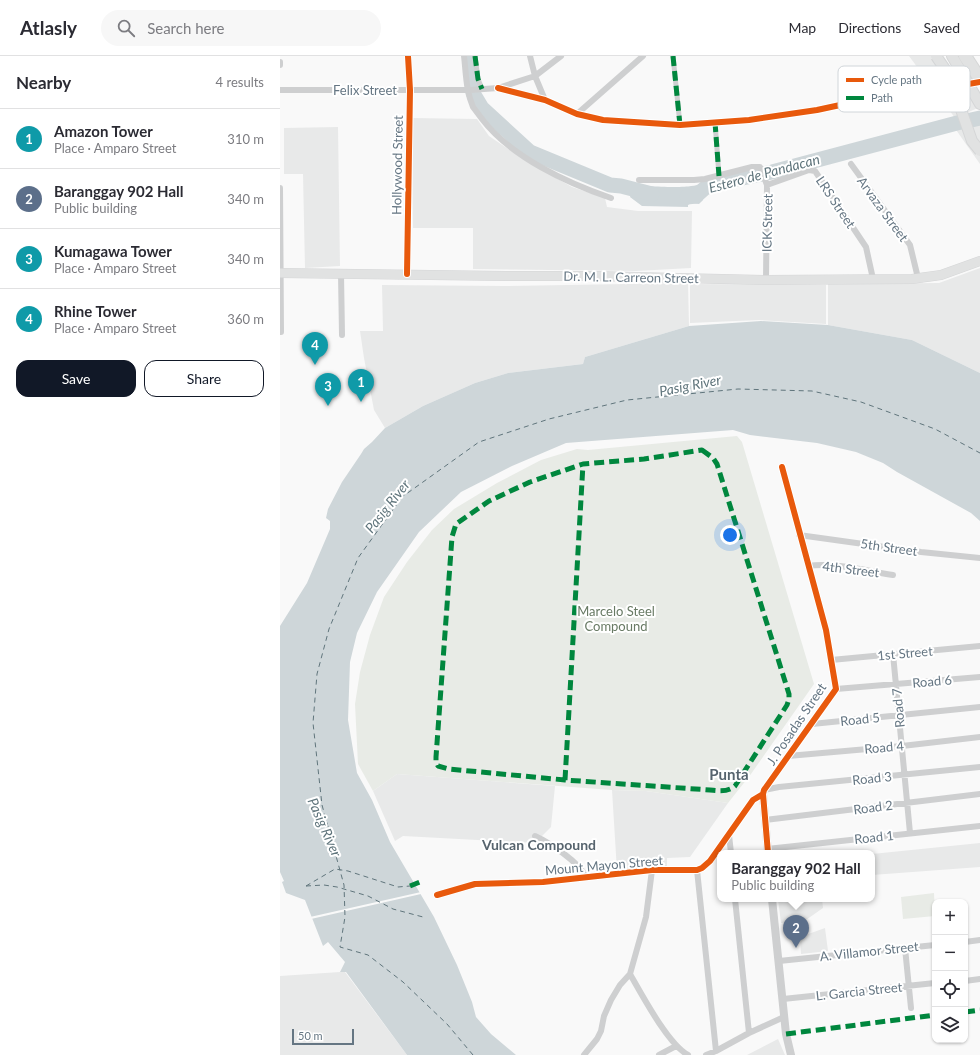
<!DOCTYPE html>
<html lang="en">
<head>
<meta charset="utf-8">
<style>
	body { margin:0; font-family:Lato,sans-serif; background:#f7f7f7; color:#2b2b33 }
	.controls { position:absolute; right:12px; bottom:12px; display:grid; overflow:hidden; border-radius:8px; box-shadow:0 1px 3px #0004 }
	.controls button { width:36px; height:36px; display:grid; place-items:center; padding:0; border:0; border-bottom:1px solid #e1e1e2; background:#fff; color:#2b2b33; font:20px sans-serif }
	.scale { position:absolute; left:12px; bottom:10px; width:62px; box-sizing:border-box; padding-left:4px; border:2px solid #657683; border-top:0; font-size:11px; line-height:14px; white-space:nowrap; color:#657683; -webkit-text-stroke:3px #fff; paint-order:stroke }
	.you { position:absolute; left:450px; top:479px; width:14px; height:14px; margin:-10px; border:3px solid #fff; border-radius:50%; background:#1a73e8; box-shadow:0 0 0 6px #1a73e833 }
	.badge { display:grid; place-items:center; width:26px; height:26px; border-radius:50%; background:#111827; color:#fff; font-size:13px; font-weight:700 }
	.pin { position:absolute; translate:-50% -33px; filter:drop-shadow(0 1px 2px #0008) }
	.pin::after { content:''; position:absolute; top:21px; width:14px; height:12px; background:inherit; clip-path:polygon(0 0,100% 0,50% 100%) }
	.popup { position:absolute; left:437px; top:794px; width:158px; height:52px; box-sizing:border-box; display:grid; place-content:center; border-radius:8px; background:#fff; filter:drop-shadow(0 1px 3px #0005); font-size:13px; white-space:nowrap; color:#7c7c81 }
	.popup b { font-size:15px; color:#2b2b33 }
	.popup::after { content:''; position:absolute; left:50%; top:100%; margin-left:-8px; border:8px solid transparent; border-top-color:#fff }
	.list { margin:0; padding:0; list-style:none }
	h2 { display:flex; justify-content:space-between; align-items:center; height:52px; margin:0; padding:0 16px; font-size:17px }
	h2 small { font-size:13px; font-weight:400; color:#7c7c81 }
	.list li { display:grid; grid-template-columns:26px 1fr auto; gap:12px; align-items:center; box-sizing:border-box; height:60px; padding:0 16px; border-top:1px solid #e1e1e2 }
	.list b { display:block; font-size:15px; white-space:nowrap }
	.list p { margin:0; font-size:13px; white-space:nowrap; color:#7c7c81 }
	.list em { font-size:13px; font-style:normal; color:#7c7c81 }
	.actions { display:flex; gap:8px; padding:12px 16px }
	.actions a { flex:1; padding:9px 0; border:1px solid #111827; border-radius:12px; text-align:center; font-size:14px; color:#111827 }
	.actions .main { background:#111827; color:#fff }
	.icon { flex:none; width:22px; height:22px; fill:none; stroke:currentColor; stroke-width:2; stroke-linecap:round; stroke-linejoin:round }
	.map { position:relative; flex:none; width:700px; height:999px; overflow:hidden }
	header { display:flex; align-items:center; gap:24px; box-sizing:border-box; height:56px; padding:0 20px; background:#fff; border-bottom:1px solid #e1e1e2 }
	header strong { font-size:19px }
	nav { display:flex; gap:22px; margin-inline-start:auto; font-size:14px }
	.search { width:280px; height:36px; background:#f7f7f7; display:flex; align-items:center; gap:10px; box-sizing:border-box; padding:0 14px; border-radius:22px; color:#7c7c81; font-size:15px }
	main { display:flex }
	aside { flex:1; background:#fff }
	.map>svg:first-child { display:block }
</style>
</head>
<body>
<header>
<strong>Atlasly</strong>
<div class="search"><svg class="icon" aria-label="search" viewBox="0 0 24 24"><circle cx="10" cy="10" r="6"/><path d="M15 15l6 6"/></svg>Search here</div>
<nav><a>Map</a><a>Directions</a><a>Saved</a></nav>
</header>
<main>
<aside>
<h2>Nearby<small>4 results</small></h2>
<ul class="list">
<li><span class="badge" style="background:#0f9aa8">1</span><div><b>Amazon Tower</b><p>Place · Amparo Street</p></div><em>310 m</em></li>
<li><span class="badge" style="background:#5c6f8a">2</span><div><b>Baranggay 902 Hall</b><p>Public building</p></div><em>340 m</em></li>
<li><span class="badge" style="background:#0f9aa8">3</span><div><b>Kumagawa Tower</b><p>Place · Amparo Street</p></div><em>340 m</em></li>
<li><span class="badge" style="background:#0f9aa8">4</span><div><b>Rhine Tower</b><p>Place · Amparo Street</p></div><em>360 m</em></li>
</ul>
<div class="actions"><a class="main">Save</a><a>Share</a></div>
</aside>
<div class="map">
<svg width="700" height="999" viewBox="0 0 700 999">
	<rect width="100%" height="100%" fill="#f9f9f9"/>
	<path fill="#e8e9e9" d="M629,0h34l37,51 -25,11z
		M132,62l65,1 12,17 37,25 46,26 33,11 2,9 31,4h54l-1,57 -55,3 -163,-2v-41h-60z
		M698,66l2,2v40l-26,-37z
		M58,71l2,139 -35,2 -2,-94h-19v-46z
		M700,212v105l-68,-33 -84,-15v-41l111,-1z
		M408,227l1,43 -104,31 -2,7 -75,9 -33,10 -52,23 -38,22 -11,-18 -10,-52 -4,-27h23l-1,-46 123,1z
		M410,228l136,1v39l-67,-4 -69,3z
		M117,718l158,12 -4,41 -16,16 -132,-7 -8,5 -22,-50z
		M332,734l34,1 82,12 -38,54 -23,1v10l-50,3z
		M700,787v24l-108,8v-21z
		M498,843h44l1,9 -20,14 -22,1z
		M545,872l3,23 -27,3 -1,-17z
		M60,916h5l62,83h-127v-79z
		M498,983l7,16h-38z"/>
	<path fill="#e8ebe6" d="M457,380l5,6 72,242 -63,90 -23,29 -82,-12 -34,-1 -215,-16 -24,17 -15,-27 -3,-60 5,-32 10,-37 14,-38 23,-35 25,-32 22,-21 43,-26 44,-23 36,-11 11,1z
		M654,837l1,23 -32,3 -2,-22z"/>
	<path fill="#ced6d9" d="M354,127c5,4 49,5 57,3 4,0 8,-2 12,-3l3,9 -3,1v7l-4,4 -8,-1 -3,2v2l-46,-1 -12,-9z
		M481,265l67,4 84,15 68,33v148l-9,-8 -74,-41 -14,-9 -27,-11 -39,-9 -67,-8 -17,-5 -167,13 -54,23 -51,26 -42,40 -42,60 -20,41 -7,29 -2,58 9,53 15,27 18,42 44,75 23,48 15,37 4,15 15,17 25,21h-109l-61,-83h-6l5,-10 -17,-20 -5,4 -18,-46 -19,-7 -4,-11 2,-1 -4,-9v-246l27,-43 23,-54v-8l-4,-3 2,-9 14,-27 19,-28 3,-5 8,-7 13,-14 38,-22 52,-23 33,-10 75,-9 2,-7 104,-31z"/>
	<path fill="#f9f9f9" d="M141,836v2l-110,25 -1,-2z"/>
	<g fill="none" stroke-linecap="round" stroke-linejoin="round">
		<path stroke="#ced6d9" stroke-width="15" d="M190,0l3,37 9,15 48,44 80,33 11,1 31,8
			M407,141l9,-1 9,-8 13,-5 54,-11 185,-49 23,-5"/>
		<path stroke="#60757c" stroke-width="1" stroke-dasharray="5 4" stroke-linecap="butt" d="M26,830l18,-1 13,2 31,9 25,13 30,8
			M26,830l29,-17 13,2 50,16 12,-1
			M193,999l-26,-31 -44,-42 -35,-27 -28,-8 5,-30 -1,-32 -22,-80 -9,-82 4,-49 12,-45 29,-71 44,-61 77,-55 70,-23 78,-19 111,-11 74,2 49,11 74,27 45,24"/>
		<g stroke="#d5d6d7" stroke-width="10">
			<path id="secondary" d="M0,217l226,3h88l172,4 146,-1 29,-4 39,-14"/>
		</g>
		<g stroke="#d5d6d7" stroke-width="12">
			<path id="primary" d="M672,0l28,48"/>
		</g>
		<g stroke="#d5d6d6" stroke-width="14">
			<path id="motorway" d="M685,0l15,23"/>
		</g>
		<path stroke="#cecfd0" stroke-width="5" d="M195,0l3,23 4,10
			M393,0l7,69
			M435,66l4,54"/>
		<path stroke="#cecfd0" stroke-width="6" d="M184,0c2,17 2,35 9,51 3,4 6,8 9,12 29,38 85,64 129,79
			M250,0l5,20 10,24
			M0,9v-3
			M218,32l47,12 32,14 26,6 77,5 69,-5 68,-10 102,-22h27l34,-6
			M0,34h190l28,-2 37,-12 26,-20
			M297,58l66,-58
			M571,108l59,81 8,33
			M359,124h55l11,-1 47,-12h8l7,18 -1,95
			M487,129l42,-15 6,1 51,76 7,32
			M0,132l1,144
			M61,218l1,61
			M127,218l3,-184 -2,-34
			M519,479l122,17 59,6
			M528,510c26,-4 59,5 85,9
			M613,598l17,179
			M551,604l149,-14
			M556,633l144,-12
			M532,668l168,-17
			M508,700l114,-10 78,-9
			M484,734l15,-3 201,-20
			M485,764l215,-26
			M449,779l2,18
			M255,780c15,7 44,26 51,41
			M487,793l213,-23
			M417,814l19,181
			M157,839l38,-11 68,-2 109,-12h45l5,-2 8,-7 43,-61 10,-6 1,-4 72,-101 -10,-59 -44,-163
			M455,843l14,134
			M685,886l15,-2
			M625,892l6,60
			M499,905l156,-16
			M350,918c12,21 38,70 58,81
			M685,925l15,-2
			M503,943l152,-16
			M304,999l13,-16 4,-8 3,-15 7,-16 9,-15 10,-11 16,-57 6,-47
			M379,999l17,-9
			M426,999l10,-4 33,-18 35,-16"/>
		<path stroke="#cecfd0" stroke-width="8" d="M483,738l5,59
			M492,843l14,135 5,21"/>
		<use href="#secondary" stroke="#e1e2e2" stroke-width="9"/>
		<use href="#primary" stroke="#e1e2e2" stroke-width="10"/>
		<use href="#motorway" stroke="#e1e2e2" stroke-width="12"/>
		<g stroke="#d5d6d7" stroke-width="12" stroke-linecap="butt">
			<path id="primary-bridge" d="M656,0l13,19 23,66 8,10"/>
		</g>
		<use href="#primary-bridge" stroke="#e1e2e2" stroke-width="10"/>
		<path stroke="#00873e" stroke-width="5" stroke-dasharray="10 5" stroke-linecap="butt" d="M195,0l3,23 4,10
			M393,0l7,69
			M435,66l4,54
			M422,394l11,8 4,6 72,230v5l-2,6 -52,81c-7,6 -16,5 -25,4l-145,-10 -116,-11 -11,-3 -2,-4v-5l16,-220 4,-13 33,-23 41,-19 53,-18 61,-5z
			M285,724l18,-316
			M130,830l10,-4
			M685,956l15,-2
			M506,978l149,-19"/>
		<g stroke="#fff" stroke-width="8">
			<path id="cycleway" d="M218,32l47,12 32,14 26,6 77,5 69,-5 68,-10 102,-22h27l34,-6
				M127,218l3,-184 -2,-34
				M488,797l-5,-59 1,-4 72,-101 -10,-59 -44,-163
				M157,839l38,-11 68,-2 109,-12h45l5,-2 8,-7 43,-61 10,-6"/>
		</g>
		<use href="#cycleway" stroke="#e8590c" stroke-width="6"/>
	</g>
	<g text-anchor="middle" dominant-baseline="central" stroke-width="4" stroke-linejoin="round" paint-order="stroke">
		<g font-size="13" fill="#657683" stroke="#fff">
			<text x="85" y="34">Felix Street</text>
			<text transform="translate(117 109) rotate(-89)">Hollywood Street</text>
			<text transform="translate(556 146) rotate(56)">LRS Street</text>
			<text transform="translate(603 153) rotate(54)">Arvaza Street</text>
			<text transform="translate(487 167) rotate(-89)">ICK Street</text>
			<text transform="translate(351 221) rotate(1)">Dr. M. L. Carreon Street</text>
			<text transform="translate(609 491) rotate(8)">5th Street</text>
			<text transform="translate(571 513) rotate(7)">4th Street</text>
			<text transform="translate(625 597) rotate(-5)">1st Street</text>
			<text transform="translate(652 625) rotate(-5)">Road 6</text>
			<text transform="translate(618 652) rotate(-95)">Road 7</text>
			<text transform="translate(580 663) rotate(-6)">Road 5</text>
			<text transform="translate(516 668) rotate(-56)">J. Posadas Street</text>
			<text transform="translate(604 691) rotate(-5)">Road 4</text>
			<text transform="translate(592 722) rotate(-6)">Road 3</text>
			<text transform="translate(593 751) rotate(-7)">Road 2</text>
			<text transform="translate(594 781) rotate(-6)">Road 1</text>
			<text transform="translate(324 809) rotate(-5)">Mount Mayon Street</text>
			<text transform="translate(589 895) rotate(-6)">A. Villamor Street</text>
			<text transform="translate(579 935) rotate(-6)">L. Garcia Street</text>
		</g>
		<g font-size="13" fill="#687a64" stroke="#fff">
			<text x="336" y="555">Marcelo Steel<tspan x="336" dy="15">Compound</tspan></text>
		</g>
		<g font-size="14" font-style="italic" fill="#60757c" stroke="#fff">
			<text transform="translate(484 117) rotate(-15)">Estero de Pandacan</text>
			<text transform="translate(410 329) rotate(-11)">Pasig River</text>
			<text transform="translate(107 450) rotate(-52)">Pasig River</text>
			<text transform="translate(45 771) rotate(66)">Pasig River</text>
		</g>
		<g font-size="14" font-weight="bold" fill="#57646e" stroke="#fff">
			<text x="259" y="788">Vulcan Compound</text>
		</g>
		<g font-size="15" font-weight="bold" fill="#57646e" stroke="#fff">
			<text x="449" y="718">Punta</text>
		</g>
	</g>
	<rect x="558" y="10" width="132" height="46" rx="6" fill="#fff" stroke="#d1d6da" stroke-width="1"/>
	<rect x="566" y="22" width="18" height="4" fill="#e8590c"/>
	<rect x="566" y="40" width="18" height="4" fill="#00873e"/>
	<g font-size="11" fill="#657683">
		<text x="591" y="28">Cycle path</text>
		<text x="591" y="46">Path</text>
	</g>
</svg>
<div class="controls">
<button>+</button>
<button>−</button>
<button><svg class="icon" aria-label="locate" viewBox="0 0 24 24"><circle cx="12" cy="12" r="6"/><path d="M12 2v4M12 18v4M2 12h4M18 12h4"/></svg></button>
<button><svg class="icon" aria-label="layers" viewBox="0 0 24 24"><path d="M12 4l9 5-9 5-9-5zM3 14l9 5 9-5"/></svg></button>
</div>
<div class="scale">50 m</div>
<div class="you"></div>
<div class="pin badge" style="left:81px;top:346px;background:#0f9aa8">1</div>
<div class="pin badge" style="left:516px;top:892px;background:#5c6f8a">2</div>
<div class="popup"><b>Baranggay 902 Hall</b>Public building</div>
<div class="pin badge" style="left:48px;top:350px;background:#0f9aa8">3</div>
<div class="pin badge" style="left:35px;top:309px;background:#0f9aa8">4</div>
</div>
</main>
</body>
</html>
